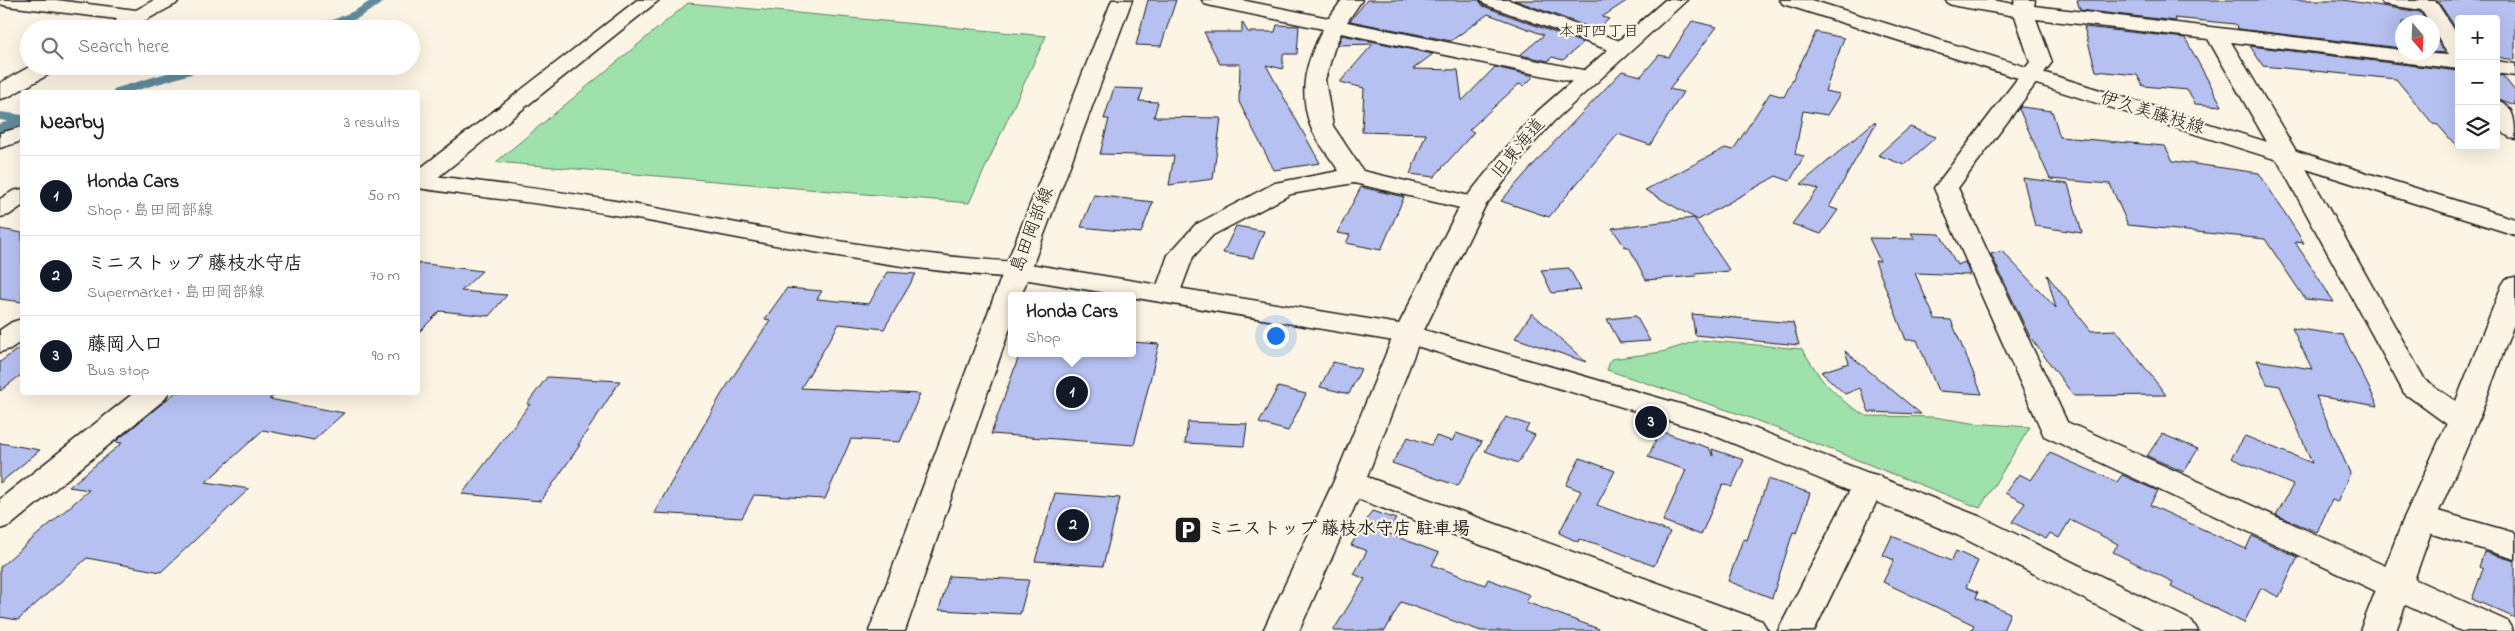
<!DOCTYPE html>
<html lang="en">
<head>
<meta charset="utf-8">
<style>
	body { margin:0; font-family:"Indie Flower","Klee One",sans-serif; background:#f2f2f2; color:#202124 }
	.controls { position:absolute; right:15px; top:15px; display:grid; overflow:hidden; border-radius:5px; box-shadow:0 5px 20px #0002 }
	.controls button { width:45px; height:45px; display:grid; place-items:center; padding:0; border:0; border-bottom:1px solid #e0e0e0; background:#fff; color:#202124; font:25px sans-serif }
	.compass { position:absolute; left:2395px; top:15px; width:45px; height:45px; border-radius:50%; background:#fff; box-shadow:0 5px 20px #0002; rotate:161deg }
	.you { position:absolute; left:1275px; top:335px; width:18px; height:18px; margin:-12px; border:4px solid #fff; border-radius:50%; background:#1a73e8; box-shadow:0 0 0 8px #1a73e833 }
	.badge { display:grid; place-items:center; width:32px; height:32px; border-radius:50%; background:#111827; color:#fff; font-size:16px; font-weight:700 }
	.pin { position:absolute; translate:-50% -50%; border:2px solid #fff; box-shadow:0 1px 5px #0006 }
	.popup { position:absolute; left:1008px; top:292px; width:128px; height:65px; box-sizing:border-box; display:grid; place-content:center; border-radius:5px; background:#fff; filter:drop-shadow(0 1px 4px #0005); font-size:16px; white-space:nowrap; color:#757577 }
	.popup b { font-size:19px; color:#202124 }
	.popup::after { content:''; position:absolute; left:50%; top:100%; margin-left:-10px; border:10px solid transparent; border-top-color:#fff }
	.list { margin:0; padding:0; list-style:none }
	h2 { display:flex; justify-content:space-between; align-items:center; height:65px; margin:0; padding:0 20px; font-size:21px }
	h2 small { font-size:16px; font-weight:400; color:#757577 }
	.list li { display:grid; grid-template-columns:32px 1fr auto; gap:15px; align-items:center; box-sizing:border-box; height:80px; padding:0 20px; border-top:1px solid #e0e0e0 }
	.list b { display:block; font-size:19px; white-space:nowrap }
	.list p { margin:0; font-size:16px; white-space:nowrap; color:#757577 }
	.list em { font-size:16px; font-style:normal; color:#757577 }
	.icon { flex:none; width:28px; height:28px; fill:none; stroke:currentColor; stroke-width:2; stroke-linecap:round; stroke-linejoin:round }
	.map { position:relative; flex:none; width:2515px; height:631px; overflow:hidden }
	.search { position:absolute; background:#fff; box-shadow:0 5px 20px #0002; left:20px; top:20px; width:400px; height:55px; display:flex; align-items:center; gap:12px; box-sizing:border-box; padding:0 18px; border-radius:28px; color:#757577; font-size:19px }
	.panel { position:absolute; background:#fff; box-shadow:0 5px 20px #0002; left:20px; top:90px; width:400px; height:305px; border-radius:5px }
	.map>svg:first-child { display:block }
</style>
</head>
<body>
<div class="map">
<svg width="2515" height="631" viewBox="0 0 2515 631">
	<rect width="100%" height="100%" fill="#fcf5e5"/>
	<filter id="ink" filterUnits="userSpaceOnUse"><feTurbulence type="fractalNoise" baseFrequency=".02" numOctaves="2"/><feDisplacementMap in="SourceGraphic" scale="10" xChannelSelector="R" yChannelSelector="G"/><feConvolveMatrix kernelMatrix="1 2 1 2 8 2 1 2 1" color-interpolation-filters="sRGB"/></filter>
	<g filter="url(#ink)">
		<path fill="#9fe1ab" stroke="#5e7e64" d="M688,3l358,33 -77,167 -473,-41z
			M1700,340l102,9 20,31 24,23 20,13 68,1 38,6 58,4 -50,81 -235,-92 -138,-46 4,-11 51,-7z"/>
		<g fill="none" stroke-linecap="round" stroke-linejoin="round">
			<path stroke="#618c9c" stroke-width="8" d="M322,29l35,-15 23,-14
				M117,92l87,-26
				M0,116l22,3
				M0,128l22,-7"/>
		</g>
		<path fill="#b6c0f1" stroke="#1c1c1c" d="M1148,0h28l-15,46 -25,-1z
			M1367,0h112l4,6 100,37 -20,17 -11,-3 -4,4 -28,-6 24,-20 -56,-21 -37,27 -101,-20z
			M1514,0h114l-26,17 7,2 -12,11z
			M2077,0h266l77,12 7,10h-25v26l-164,-19 -3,-5 -61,-6 2,3 -96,-11z
			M2437,0h78v60l-19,-3v-38h-37v14z
			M1692,21l25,6 -48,62 14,3 -33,53 -32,-11 -69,83 -48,-16 42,-47 79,-83 19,5 18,-21 10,2z
			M1242,22l6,10h27l2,-7 22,1 -2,28h-14v15l-17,-4 54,98 -46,7 -35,-68 1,-38h-20l-16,-32h38z
			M2084,27l101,11 37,68 -27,-2 -7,-14 -45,-4 -6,-11 -41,-4z
			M1816,32l28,6 -19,53 15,3 -13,21 -24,-4 -8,43 9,2 -14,25 -14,-5 -78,44 -53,-30 80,-42 8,2 37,-57 14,4z
			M2432,32l13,21 -13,-1z
			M1342,35l91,19 -20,15 45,1 4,31 33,-34 39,9 -10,10 -5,-2 -50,46 5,2 -40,45 -24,-3 16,-40 -64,-2 2,-44 -24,-6 33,-38 -35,1z
			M2250,46l209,25v78l-21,-24 -5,-1 -37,-45 -133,-13z
			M2496,75l7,1 12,15v14l-19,-7z
			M1114,88l29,1 -4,12 19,1 -4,15 67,1 -8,61 -44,6 5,-29 -74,-2 9,-35h-5z
			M2021,107l31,4 8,26 105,9 8,15 86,12 45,70 -9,-1 39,60 -29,-3 -40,-60 -137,-14 -18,-41 -60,-5 -31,-70z
			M1874,122l2,1 -47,84 9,3 -17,24 -29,-10 26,-35 -17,-5z
			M1910,127l26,10 -32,28 -26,-10z
			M2023,178l45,6 14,49 -47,-7z
			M1361,187l43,10 -23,53 -35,-7 4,-8 -13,-2z
			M1094,195l59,7 -12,31 -60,-6z
			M1694,218l36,53 -35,3 1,2 -50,4 -17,-33h-4l-13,-19z
			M1236,226l28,5 -11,27 -30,-5z
			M0,229l22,4v69l-22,-3z
			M1911,233l29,1 17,31 8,-3 5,13 -55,-2 20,46 16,1 31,74 -44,-3 -21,-51h-11l-31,-79h5l-11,-23 46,1z
			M2002,251l54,57 -9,-33 44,56 25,-1 50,65 -92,1 -44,-59 -39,-83z
			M418,263l64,8 -21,20 46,4 -18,21 -49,-5 -22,22z
			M1569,268l12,22 -29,3 -11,-23z
			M887,272l29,2 -32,55 -45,-5 -38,64 119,6 -20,48 -49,-3 -26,60 -71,-4 -12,23 -88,-5 67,-118 49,-75 -5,-1 22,-31 35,3 -5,8 52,5z
			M1532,313l54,49 -71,-24z
			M1692,314l101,9 6,22 -104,-10z
			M1636,316l14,25 -30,2 -13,-24z
			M2292,328l51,7 35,71 -62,-10 34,77 -13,29 -5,-2 -15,32 -41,-17 17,-30 -62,-27 14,-22 67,27 -32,-77 -13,-2 -10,-24 55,9z
			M1132,342l27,2 -25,101 -143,-11 29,-81h112z
			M22,346v28l-22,17v-29z
			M1845,351l76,63 -52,-2 -9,-24 -15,6 -24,-22 28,-9z
			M1333,362l28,7 -12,25 -29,-7z
			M547,377l73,4 -42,64h2l-39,56 -79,-7 68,-90h-3z
			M1278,387l28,7 -18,37 -29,-8z
			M176,392h104l-11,7 75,14 -30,27 -51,-10 -57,52 43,7 -88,83 -74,-14 -69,62 -18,-3v-50l89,-77 -20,-3 53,-44 -7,-1z
			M1506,417l23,8 -4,6 10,4 -17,28 -33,-12z
			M1188,422l59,2 -3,22 -59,-3z
			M1660,431l49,17 4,8 -1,-7 32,11 -12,27 -9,-3 -22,51 -38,-14 23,-51 -38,-13z
			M1456,433l26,9 -24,44 -66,-23 16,-26 23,8 5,-9 16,5z
			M2162,434l36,15 -14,23 -37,-16z
			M0,443l40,7 -40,33z
			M2050,453l67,29 5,-7 36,16 -8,14 96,44 6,-13 46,21 -19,40 -18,-9 -17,35 -73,-37 2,-4 -60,-30 5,-8 -48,-24 -11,18 -9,-5 -4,6 -34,-17 13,-19 -20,-10 14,-19 12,6z
			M1580,458l35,13 -18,34 73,27 -16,34 -57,-22 -18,-5 -1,3 -19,-9 22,-42 -15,-6z
			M1768,479l42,14 -13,40 -4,-1 -21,66 -44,-17 15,-42 4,1z
			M1055,493l65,5 -17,68 -68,-5z
			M1372,511l24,8 -9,14 52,20 -7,12 53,20 3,-6 42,16 -4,7 73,27 -1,2h-117l-80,-29 -16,29h-52l32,-52 -11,-5 13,-23 -16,-6z
			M1892,536l59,25 5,-10 22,10 -12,26 12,5 -2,6 34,15 -7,18h-32l3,-6 -91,-43 11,-22 -11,-5z
			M2484,552l31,9v57l-43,-19 11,-30 -4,-2z
			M949,576l80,4 -9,34 -81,-4z"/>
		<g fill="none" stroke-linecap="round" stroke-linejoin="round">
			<g stroke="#1c1c1c" stroke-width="3">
				<path id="minor" d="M0,0h56l80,10 18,-10h25l-3,4 -45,24h-14l-3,-4 3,-5 -110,-13 -7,-2z
					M637,0h22l-232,186 -9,2v-18z
					M1202,0h39l88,18 13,-18h20l-15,22 241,49 8,2 3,5 -3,5 -8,2 -247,-52 -7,16 -9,31 8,46 30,45 119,28 3,5 -3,5 -9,2 -119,-28 -63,11 -78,41 -20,22 -16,43 -10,2 -10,-2 -3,-6 14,-39 27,-30 80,-42 64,-12c-9,-14 -23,-30 -29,-46 -12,-37 -4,-63 13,-96l-111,-23 -7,-2z
					M1481,0h28l119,44 3,4 -3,4 -7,2 -7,-2 -130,-48z
					M1946,0h46l22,4 1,-4h20l-1,6 368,44v2l47,3 -17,-27v-6h-3l-8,-12 -38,-6 -3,-4h55l24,37v32l-228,-27 68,114 126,224 49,34 4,7 -4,7 -11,3 -11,-3 -48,-35 -129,-237 -67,-117 -172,-20 16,43 -94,126 109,234 440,199 6,10h-52l-417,-195 -110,-248 96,-126 -15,-46 -59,-10 -7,-2z
					M2496,61l19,3v12l-19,-3z
					M31,66h27l-3,5 -47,26 -8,2v-16z
					M2496,100c19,5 19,22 19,39 -19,-5 -19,-22 -19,-39z
					M22,127v14l-22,7v-15z
					M22,319v22l-12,8 -10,3v-22l12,-8z
					M1408,325l10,3 4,6 -55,143 395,144 6,10h-57l-353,-132 -59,132h-36l70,-148 61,-149 4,-6z
					M135,392h34l-4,7 -154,126 -11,4v-30z
					M1869,473l11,3 5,8 -71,147h-36l75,-147 5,-8z
					M2420,506l95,27v26l-106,-32 -5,-9 5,-9z"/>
			</g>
			<g stroke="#1c1c1c" stroke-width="3">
				<path id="tertiary" d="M1665,0h22l-133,121 -21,23 -48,62 -61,124 301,87 256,100 211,104 6,10h-50l-191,-96 -254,-104 -297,-88 -389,-65c-138,-9 -272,-40 -408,-64 -63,-11 -128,-16 -191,-26v-14c64,8 128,15 191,26 136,23 270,54 408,62l382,62 62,-120 56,-70 21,-23z
					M22,189v17l-13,9 -9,2v-18l13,-8z
					M2515,277v44l-37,100 -42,97 -40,113h-36l44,-113 44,-97 54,-136 4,-6z"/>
			</g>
			<g stroke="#1c1c1c" stroke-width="3">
				<path id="secondary" d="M1112,0h20l-111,296h-9v26l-107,309h-36l135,-361z
					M1780,0h31l704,219v16l-732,-231z"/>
			</g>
			<use href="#minor" fill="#fcf5e5" fill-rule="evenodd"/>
			<use href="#tertiary" fill="#fcf5e5" fill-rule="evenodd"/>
			<use href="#secondary" fill="#fcf5e5" fill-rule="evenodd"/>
		</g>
	</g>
	<defs>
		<g id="parking-square" transform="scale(1.4375)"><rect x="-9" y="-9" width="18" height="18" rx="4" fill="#1c1c1c" stroke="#fcf5e5"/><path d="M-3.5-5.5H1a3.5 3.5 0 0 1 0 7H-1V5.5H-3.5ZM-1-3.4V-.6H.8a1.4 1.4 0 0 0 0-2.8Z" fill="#fff"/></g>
	</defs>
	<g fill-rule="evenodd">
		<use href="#parking-square" x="1188" y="530"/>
	</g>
	<g text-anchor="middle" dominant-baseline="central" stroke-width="4.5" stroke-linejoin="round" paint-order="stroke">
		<g font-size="16" fill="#1c1c1c" stroke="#fcf5e5">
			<text x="1599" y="32">本町四丁目</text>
		</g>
		<g font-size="18" fill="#1c1c1c" stroke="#fcf5e5">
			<text transform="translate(2152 114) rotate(17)">伊久美藤枝線</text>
			<text transform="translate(1519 149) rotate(-50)">旧東海道</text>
			<text transform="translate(1033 230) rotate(-69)">島田岡部線</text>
		</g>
		<g font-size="18" font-weight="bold" fill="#1c1c1c" stroke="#fcf5e5" text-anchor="start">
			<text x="1207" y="530">ミニストップ 藤枝水守店 駐車場</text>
		</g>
	</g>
</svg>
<div class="controls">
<button>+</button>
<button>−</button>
<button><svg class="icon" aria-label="layers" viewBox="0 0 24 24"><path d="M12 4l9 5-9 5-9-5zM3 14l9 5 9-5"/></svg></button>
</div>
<svg class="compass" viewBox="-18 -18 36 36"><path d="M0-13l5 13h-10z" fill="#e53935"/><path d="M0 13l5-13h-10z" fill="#757577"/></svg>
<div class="you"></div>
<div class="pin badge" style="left:1072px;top:392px">1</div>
<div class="popup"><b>Honda Cars</b>Shop</div>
<div class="pin badge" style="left:1073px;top:525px">2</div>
<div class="pin badge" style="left:1651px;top:422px">3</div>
<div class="search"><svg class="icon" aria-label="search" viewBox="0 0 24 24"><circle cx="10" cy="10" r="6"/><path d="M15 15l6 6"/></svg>Search here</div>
<section class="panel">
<h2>Nearby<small>3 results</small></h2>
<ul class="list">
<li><span class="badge">1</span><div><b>Honda Cars</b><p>Shop · 島田岡部線</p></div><em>50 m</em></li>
<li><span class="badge">2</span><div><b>ミニストップ 藤枝水守店</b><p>Supermarket · 島田岡部線</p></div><em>70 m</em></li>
<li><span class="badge">3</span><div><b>藤岡入口</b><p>Bus stop</p></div><em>90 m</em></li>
</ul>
</section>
</div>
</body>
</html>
